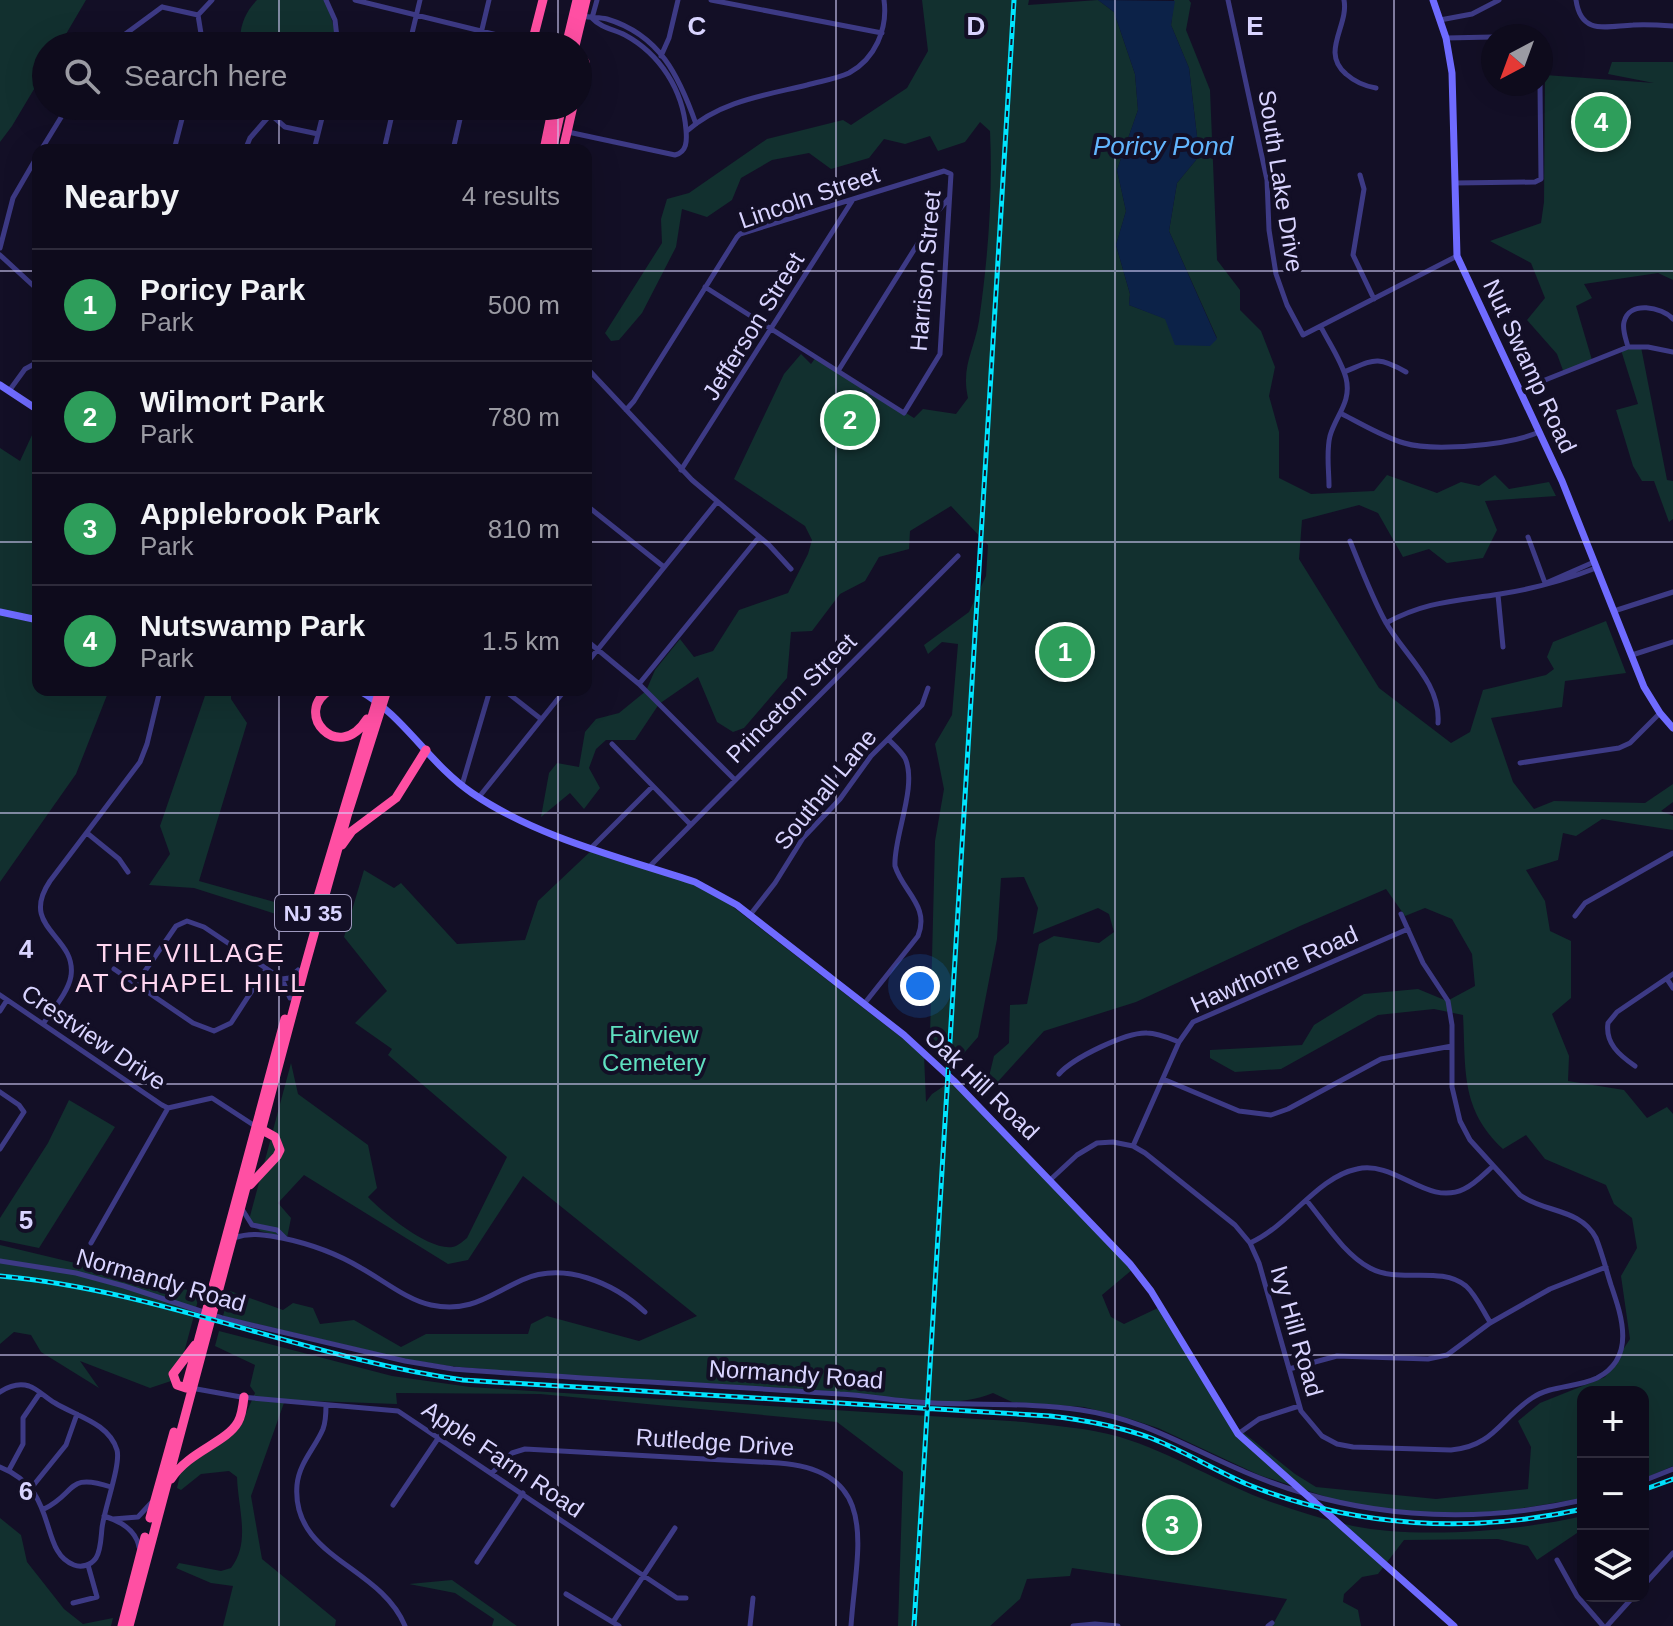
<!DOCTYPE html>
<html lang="en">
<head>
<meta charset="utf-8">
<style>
	body { margin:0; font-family:Arial,sans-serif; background:#171425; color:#f1f3f6 }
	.controls { position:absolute; right:24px; bottom:24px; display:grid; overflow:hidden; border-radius:16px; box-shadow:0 8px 32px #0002 }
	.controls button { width:72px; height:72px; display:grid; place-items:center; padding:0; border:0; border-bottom:2px solid #2e2b3b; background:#0e0b1c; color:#f1f3f6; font:40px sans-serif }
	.compass { position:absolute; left:1481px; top:24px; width:72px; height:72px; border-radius:50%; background:#0e0b1c; box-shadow:0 8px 32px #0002; rotate:221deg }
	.you { position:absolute; left:920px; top:986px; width:28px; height:28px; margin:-20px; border:6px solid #fff; border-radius:50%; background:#1a73e8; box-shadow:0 0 0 12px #1a73e833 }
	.badge { display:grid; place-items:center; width:52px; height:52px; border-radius:50%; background:#00e5ff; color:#fff; font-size:26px; font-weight:700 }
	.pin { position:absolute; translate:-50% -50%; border:4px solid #fff; box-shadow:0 2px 8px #0006 }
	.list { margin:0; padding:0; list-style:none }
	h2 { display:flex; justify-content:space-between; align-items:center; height:104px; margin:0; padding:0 32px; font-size:34px }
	h2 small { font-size:26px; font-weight:400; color:#9b9ba3 }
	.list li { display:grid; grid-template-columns:52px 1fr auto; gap:24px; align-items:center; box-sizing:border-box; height:112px; padding:0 32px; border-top:2px solid #2e2b3b }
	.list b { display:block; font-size:30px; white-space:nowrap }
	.list p { margin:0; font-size:26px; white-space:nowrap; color:#9b9ba3 }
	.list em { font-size:26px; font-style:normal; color:#9b9ba3 }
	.icon { flex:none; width:44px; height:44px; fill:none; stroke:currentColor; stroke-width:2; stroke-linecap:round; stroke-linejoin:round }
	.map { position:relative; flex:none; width:1673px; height:1626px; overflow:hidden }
	.search { position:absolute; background:#0e0b1c; box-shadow:0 8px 32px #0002; left:32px; top:32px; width:560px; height:88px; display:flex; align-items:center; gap:20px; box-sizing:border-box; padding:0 28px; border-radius:44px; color:#9b9ba3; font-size:30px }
	.panel { position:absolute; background:#0e0b1c; box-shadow:0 8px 32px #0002; left:32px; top:144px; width:560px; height:552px; border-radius:16px }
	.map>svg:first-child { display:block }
</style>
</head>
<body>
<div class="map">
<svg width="1673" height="1626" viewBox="0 0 1673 1626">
	<rect width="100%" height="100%" fill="#130f26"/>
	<path fill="#12302f" d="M0,0h86l-27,46h-13v23l-34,57 -12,16z
		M257,0h69l11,38 -1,8h-95c-3,-17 4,-34 16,-46z
		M922,0h107l-1,5 70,-5 16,12 21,62 3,36 -21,60 9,41 -10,34 14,49 -1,11 88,33 -48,-107 8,-48 19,-23 2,-15 -9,-77 -18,-43 3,-25h15l2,3 -5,27 24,60 7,170 23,30v20l21,21 14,36 -6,29 10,36v46l32,16 63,-3 13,-16 50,18 24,-11 18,4 16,-11 14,14 40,-7 7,14 -71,5 12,29 -14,28 -36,5 -18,-14 -26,8 -25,-44 -19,-8 -57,15 -3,39 80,129 72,55 19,-11 13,-42 63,-15 8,-6 -7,-12 6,-15 53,-21 20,52 -61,8 -3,26 -71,11 22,64 21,27 20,-8 91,2 28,-19v18l-12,9 12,5v14l-71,-11 -26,17 -13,-3 -5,27 -32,10 19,31 5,30 21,10v57l-19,16 17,42 -1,25 56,9 23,28 20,-11 6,7v352l-30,13v-87h-60v106l-77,13 -61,3 -63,-5 -46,-9 -77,-25 -101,-47 -31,-10 -43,-11 -72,-5 -19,-9c-47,20 -117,1 -168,-2 -125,-9 -251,-13 -376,-25l-44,-7 -182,-43 7,-25 53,19 10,-7 20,5 7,16 34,-4 47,27 25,-13h102l3,-10 16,-8 92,25 58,-25 -174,-140 -55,84 -20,4 -144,-89 -26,28 13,15 -4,20 -27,-7 -11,-11 42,-157 7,31 70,51 9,43 -9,9c15,16 66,58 88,49 4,-2 7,-5 11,-8l40,-81 -119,-102 4,-6 -37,-26 32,-32 -43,-54 20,-67 30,18 7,-5 56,61 68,-4 13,-39 55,-52 113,37 218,169 2,47 6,-8 21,-14 180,189 -31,26 9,22 13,7 36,-17 69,114 66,53 21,13 120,12 92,-10 3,-42 -13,-26 22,-18 65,-26 25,-38 -9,-63 16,-28 -5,-30 -18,-14 -8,-19 -61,-26 -19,-24 -23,14c-43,-40 -37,-80 -40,-134l-29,-6 -56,6 -97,54 -46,3 -25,-14v-8l92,-5 12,-20 50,-31 54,-5 29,12 28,-15 -3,-32 -20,-35 -27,-11 -20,8 -19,-27 -86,37 -164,76 -92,29 -60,66 10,-41 15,-13 1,-38 17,-1 12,-60 15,-8 45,7 15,-11 -5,-18 -11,-6 -65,26 5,-26 -14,-31 -23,1 -4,61 -19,98 -20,23 -28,-24 5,-195 9,-52 -9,-45 17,-29 6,-71 -16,-2 -14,12 -4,-9 45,-33 17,-36 2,-31 -37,-39 -41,25 -1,18 -30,8 -14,24 -25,13 -28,37 -21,1 -4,46 -43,50 -11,4 -16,-10 -19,-45 -39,27 -24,36h-29l-10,9 -7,19 11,20 -16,21 -14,-16 -29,24 8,-44 8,-10 22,4 6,-35 11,-13 23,-6 27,-22 9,-21 25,-31 14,18 19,-6 26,-41 49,-17 20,-39 4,-14 -7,-14 -71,-47 50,-105 17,-20 10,10 5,-7 98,61 9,-9 33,5 12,-16c-7,-32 6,-47 11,-77 9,-63 14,-127 11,-190l-10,-9 -15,20 -27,9 -8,-15 -25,8 -21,-5 -15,19 -38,11 -22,-16 -37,7 -31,18 -9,22 -25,17 -25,-8 -6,38 -34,66 -23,27 -8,1 -6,-8 57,-90 -1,-24 6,-20 22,-6 78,-54 76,-19 8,5 56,-37 21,-37z
		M1612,62h61v218l-15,-7 -74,11 8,14 -16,8 16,54 -28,13 -7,-19 -30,-34 18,-22 -14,-35 -41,-22 51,-18 3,-21 1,-127 109,8 -46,-9z
		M1641,347l26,133 6,1v38l-4,3 -15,-41h-12l-9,-15 -17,-56 22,-6 -17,-54z
		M38,422v268h71l-33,84 -76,108v-434l20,13z
		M207,690h24v9l16,24 -48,158 104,29 -18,7 -91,-29 -45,-3 21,-31 -10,-28z
		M69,1100l46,27 -76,121 -39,-8v-22l48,-75z
		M0,1245l200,48 -22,82 -7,6 -21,7 -70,-27 19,27 -58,-36 -10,-17 -17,-3 -14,12z
		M219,1331l173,45 78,11 554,35c32,4 65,6 96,15 52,16 99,46 151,65 26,9 55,18 82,24 64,13 166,5 230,-10v16l-3,-1 -43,29 -9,-14 -30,-7 -94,1 -26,34 -16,3 -18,17 -1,8 15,8 3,16h-89l15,-27 -215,-31 -2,8 -43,3 -7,20 -30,27h-92l5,-154 -66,-50 -297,-28 -144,-1 1,11 -112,-4 -34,96 11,63 74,61 -1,6h-112l10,-40 -22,-3 -35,-15 3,-5 42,8 10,-3c20,-26 7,-59 6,-91l-8,-6 -28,3 -20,16 -4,-2 4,-18 63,-52 11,-25 -5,-7 5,-21 -40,-19z
		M0,1518l21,17 6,27 37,47 19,15 30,-6 -2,8h-111z
		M452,1580l65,46h-25l2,-7 -39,-26 -46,-9z"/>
	<path fill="#0c2248" d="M1098,0l77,1 -4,24 18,43 9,77 -2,15 -19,23 -8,48 48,108 -7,7 -35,-1 -10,-26 -36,-14 1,-11 -14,-49 10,-34 -9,-41 21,-60 -3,-36 -21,-62z"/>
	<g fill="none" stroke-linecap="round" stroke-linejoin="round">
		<path stroke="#3d3a85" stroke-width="5" d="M326,0l9,20 3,26
			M355,0l187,46
			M711,0l171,33
			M1228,0l39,180 2,50 7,44 11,31 16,30 154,-79
			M1344,0c5,26 -24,52 2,74 9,8 18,12 30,14
			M1576,0c5,36 31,26 57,25 13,-1 27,0 40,1
			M162,7l36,8
			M583,16c8,2 16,1 24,3 53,16 72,57 89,105
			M592,18l5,-18
			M1440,20l32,-6 27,-14
			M1446,38l89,-2
			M109,46l53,-39
			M203,46l-5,-31 14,-15
			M409,46l11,-46
			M478,46l11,-46
			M661,56l8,-18 9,-38
			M261,106l24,21 33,7
			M687,131c33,-30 79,-36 120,-46 14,-4 29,-6 42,-12 26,-14 39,-44 35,-73
			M568,132l107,23c12,-3 12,-14 11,-25 -3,-40 -26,-76 -61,-95 -12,-6 -24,-7 -33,-17
			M41,150l27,-44
			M174,150l8,-31 7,-13
			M245,150l5,-12 20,-23
			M314,150l11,-44
			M384,150l10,-44
			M453,150l10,-44
			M1360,175l4,14 -11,66 21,44
			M1455,183l80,-1 6,-3 -1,-95
			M0,248l13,-50 25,-43
			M0,255l38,35
			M1321,327c8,16 20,33 25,51 6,24 -10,37 -16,58 -4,16 -1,34 -1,50
			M1628,347c-2,-8 -6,-17 -4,-25 5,-22 38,-15 49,-3
			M586,367l106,113 77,65 22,24
			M838,371l101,-161 10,-12
			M1344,372c30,-12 32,-17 62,0
			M1520,390l108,-43h20l25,5
			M9,391l16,-22 13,-7
			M626,410l8,-9 103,-164 3,-3 204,-63 7,3 -11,180 -36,59 -199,-126
			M1342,414c20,10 41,23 62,29 30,9 107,2 135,-11
			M681,470l171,-269
			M586,505l78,62
			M1528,537l17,46
			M1350,541c11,27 21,54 35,80 18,33 56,61 53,102
			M1546,583l48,-21
			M1498,595l5,52
			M1614,611l59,-19
			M1386,623c40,-22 71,-22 114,-29 33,-5 65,-14 96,-26
			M586,640l53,44 96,96
			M1632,655l41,-13
			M586,664l131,-162
			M639,684l120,-147
			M504,690l37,29
			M612,744l78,80
			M1520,763l99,-15 11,-5 30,-30
			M462,785l28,-95
			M479,797l86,-107
			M87,833l32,26 9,13
			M591,848l62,-62
			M650,866l308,-310
			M750,915l25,-32 28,-45 37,-39 31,-43 51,-51 6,-17
			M1575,916l10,-13 88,-50
			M114,969l79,54 21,8 17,-8 35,-54
			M282,979l7,-1 9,-8
			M1667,979l6,9
			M136,984l40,-58 11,-5 17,6 78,52 8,19
			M0,995l162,110 6,3 44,-10 43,28
			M864,1004l54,-68c12,-30 -15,-44 -23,-70 -2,-28 23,-80 10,-108 -4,-7 -11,-13 -17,-19
			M0,1011l7,-11
			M43,1024c9,-14 25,-31 28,-48 6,-41 -53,-47 -21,-95l90,-119 7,-18 13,-54
			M1635,1066c-16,-11 -30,-23 -27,-43l9,-11 56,-38
			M1059,1074c14,-16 67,-42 88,-41 11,0 22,5 32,9
			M1163,1079l76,32 32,4 17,-6 93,-50 71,-13
			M0,1092l19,13 5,7 -24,37
			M1133,1146l46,-104 14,-20 215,-93
			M1050,1180l27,-25 20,-12 16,-1 20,4 12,7 90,72 15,18 9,20 42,148 21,25 15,8 16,3 98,3c42,-3 50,-32 81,-52 19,-13 44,-10 65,-20 39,-20 25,-61 14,-93 -5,-16 -9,-32 -15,-47 -16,-30 -51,-25 -76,-43l-50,-55 -10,-19 -8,-34v-62l-4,-24 -25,-38 -22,-49
			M1307,1201c19,23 37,53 63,67 29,16 70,-3 96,18 10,9 17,25 24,36
			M242,1209l10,16 25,5 8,8
			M234,1238c17,-6 30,-3 48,0 29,6 54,15 79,30 22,12 46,32 70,37 40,8 58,-10 91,-25 42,-19 92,3 123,32
			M91,1243l77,-135
			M1250,1243c39,-17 67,-66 107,-74 39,-9 70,38 107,20 11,-5 20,-15 29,-23
			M0,1261l76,12 48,13 98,32 183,43 48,8c129,10 258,16 387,25 22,1 44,5 66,7 58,6 117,0 175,9 63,9 107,38 164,62 107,46 225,54 338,28
			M1289,1369l48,-13 91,3 19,-4 43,-32 60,-34 56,-22
			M191,1388l50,9 157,14 246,165 33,22h9
			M0,1392c9,-6 19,-9 29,-6 9,3 17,12 26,17 21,13 54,20 62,47 4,15 -13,59 -15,78 -1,9 -1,22 -6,30 -5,7 -14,10 -22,7 -36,-13 -14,-75 -74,-98
			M326,1405c0,8 0,16 -3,24 -8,19 -24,34 -26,56 -6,73 83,80 108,141
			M1238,1434l21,-15 40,-13
			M9,1470l14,-26v-26l17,-25
			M492,1473l20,-20 13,-4 254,14c104,8 77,87 72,163
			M1643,1481l30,-12
			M32,1487l34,-42 11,-31
			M393,1505l46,-68
			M44,1509c33,-16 22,-37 67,-22
			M104,1516c16,5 32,14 35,31
			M113,1519l25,-2 13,-14
			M1557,1560l20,36 26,30
			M477,1562l46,-69
			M1643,1586l30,-33
			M566,1594l53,32
			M73,1603l24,-6 -9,-32
			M613,1622l62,-94
			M750,1626l3,-28
			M1073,1626l22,-2 23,2
			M1268,1626l4,-3
			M1607,1626l27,-30"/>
		<path stroke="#6f6bff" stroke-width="7" d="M1433,0l13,38 6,35 5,183 105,225 82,206 16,26 13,15
			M0,385l38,25
			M0,612l38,8
			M358,690c45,24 71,74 114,103 66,45 148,64 223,89l42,23 167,130 50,46 176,183 21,27 87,143 216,192"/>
		<path stroke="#ff4fa3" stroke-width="9" d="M532,43l11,-43
			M566,46l11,-46
			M575,46l11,-46
			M578,54l7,8 -7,23
			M544,150l9,-44
			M552,150l10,-44
			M563,150l10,-44
			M330,690c-38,22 8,75 37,29
			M342,845l10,-14 44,-33 30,-48
			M317,900l63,-210
			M250,1185l27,-29 3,-6 -5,-13 -18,-10
			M187,1383l98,-364
			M186,1388l-9,-3 -4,-11 22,-29
			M171,1479c18,-28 55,-36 67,-57 4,-7 5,-16 6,-25
			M150,1518l24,-86
			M122,1626l23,-89
			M129,1626l175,-656 43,-154 40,-126"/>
		<g stroke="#00e5ff" stroke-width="5">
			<path id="rail" d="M0,1276c158,14 306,82 463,104l587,36c35,4 68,10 101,22 33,13 65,33 98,47 107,43 222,49 334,24
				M1643,1490l30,-11
				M914,1626l100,-1626"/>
		</g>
		<use href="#rail" stroke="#130f26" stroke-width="2" stroke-dasharray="6" stroke-linecap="butt"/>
	</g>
	<path fill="none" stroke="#d9d4ff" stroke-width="2" stroke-opacity="0.55" d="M279,0v46M558,0v46M836,0v1626M1115,0v1626M1394,0v1626M279,106v44M558,106v44M0,271h38M586,271h1087M0,542h38M586,542h1087M279,690v936M558,690v936M0,813h1673M0,1084h1673M0,1355h1673"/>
	<g text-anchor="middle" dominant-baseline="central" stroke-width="8" stroke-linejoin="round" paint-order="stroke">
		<rect fill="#130f26" stroke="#9e99be" stroke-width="2" x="275" y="895" width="76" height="36" rx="6"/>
		<g font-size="22" font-weight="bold" fill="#d9d4ff">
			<text x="313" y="913">NJ 35</text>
		</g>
		<g font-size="24" fill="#d9d4ff" stroke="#130f26">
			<text transform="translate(1281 181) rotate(81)">South Lake Drive</text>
			<text transform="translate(809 197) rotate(-19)">Lincoln Street</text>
			<text transform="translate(925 271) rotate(-85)">Harrison Street</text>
			<text transform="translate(753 326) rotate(-58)">Jefferson Street</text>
			<text transform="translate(1530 366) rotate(65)">Nut Swamp Road</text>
			<text transform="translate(791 698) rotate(-45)">Princeton Street</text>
			<text transform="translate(825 789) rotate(-51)">Southall Lane</text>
			<text transform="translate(1274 969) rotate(-24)">Hawthorne Road</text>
			<text transform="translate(94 1037) rotate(34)">Crestview Drive</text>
			<text transform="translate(982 1084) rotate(44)">Oak Hill Road</text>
			<text transform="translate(161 1280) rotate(16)">Normandy Road</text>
			<text transform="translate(1297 1331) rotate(74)">Ivy Hill Road</text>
			<text transform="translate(796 1374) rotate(4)">Normandy Road</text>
			<text transform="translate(715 1442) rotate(4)">Rutledge Drive</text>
			<text transform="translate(503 1459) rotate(34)">Apple Farm Road</text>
		</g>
		<g font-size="24" fill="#5fe0c0" stroke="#130f26">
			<text x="654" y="1034">Fairview<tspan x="654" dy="28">Cemetery</tspan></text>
		</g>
		<g font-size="26" font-style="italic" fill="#62b6ff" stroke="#130f26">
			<text x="1163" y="146">Poricy Pond</text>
		</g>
		<g font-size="26" letter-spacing="2" fill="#ffd6f0" stroke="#130f26">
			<text x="191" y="953">THE VILLAGE<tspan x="191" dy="30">AT CHAPEL HILL</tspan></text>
		</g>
	</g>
	<g font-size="26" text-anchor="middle" font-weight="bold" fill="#d9d4ff" stroke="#130f26" stroke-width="8" stroke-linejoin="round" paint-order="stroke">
		<text x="697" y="35">C</text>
		<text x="976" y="35">D</text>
		<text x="1255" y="35">E</text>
		<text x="26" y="958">4</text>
		<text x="26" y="1229">5</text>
		<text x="26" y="1500">6</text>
	</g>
</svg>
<div class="controls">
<button>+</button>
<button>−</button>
<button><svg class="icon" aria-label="layers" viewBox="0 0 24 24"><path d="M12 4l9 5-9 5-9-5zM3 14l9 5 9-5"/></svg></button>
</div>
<svg class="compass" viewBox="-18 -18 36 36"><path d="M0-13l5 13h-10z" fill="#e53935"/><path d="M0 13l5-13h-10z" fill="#9b9ba3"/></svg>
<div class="you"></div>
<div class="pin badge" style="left:1065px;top:652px;background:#2e9e5b">1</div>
<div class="pin badge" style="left:850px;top:420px;background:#2e9e5b">2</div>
<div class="pin badge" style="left:1172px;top:1525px;background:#2e9e5b">3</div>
<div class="pin badge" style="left:1601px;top:122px;background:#2e9e5b">4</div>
<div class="search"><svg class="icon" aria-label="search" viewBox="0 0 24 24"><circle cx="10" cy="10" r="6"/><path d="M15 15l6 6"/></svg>Search here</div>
<section class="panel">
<h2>Nearby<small>4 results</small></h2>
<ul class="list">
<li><span class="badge" style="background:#2e9e5b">1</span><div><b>Poricy Park</b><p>Park</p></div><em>500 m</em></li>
<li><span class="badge" style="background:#2e9e5b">2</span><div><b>Wilmort Park</b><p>Park</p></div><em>780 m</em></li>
<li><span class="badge" style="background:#2e9e5b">3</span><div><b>Applebrook Park</b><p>Park</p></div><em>810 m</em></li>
<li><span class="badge" style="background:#2e9e5b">4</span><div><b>Nutswamp Park</b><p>Park</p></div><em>1.5 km</em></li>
</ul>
</section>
</div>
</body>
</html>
